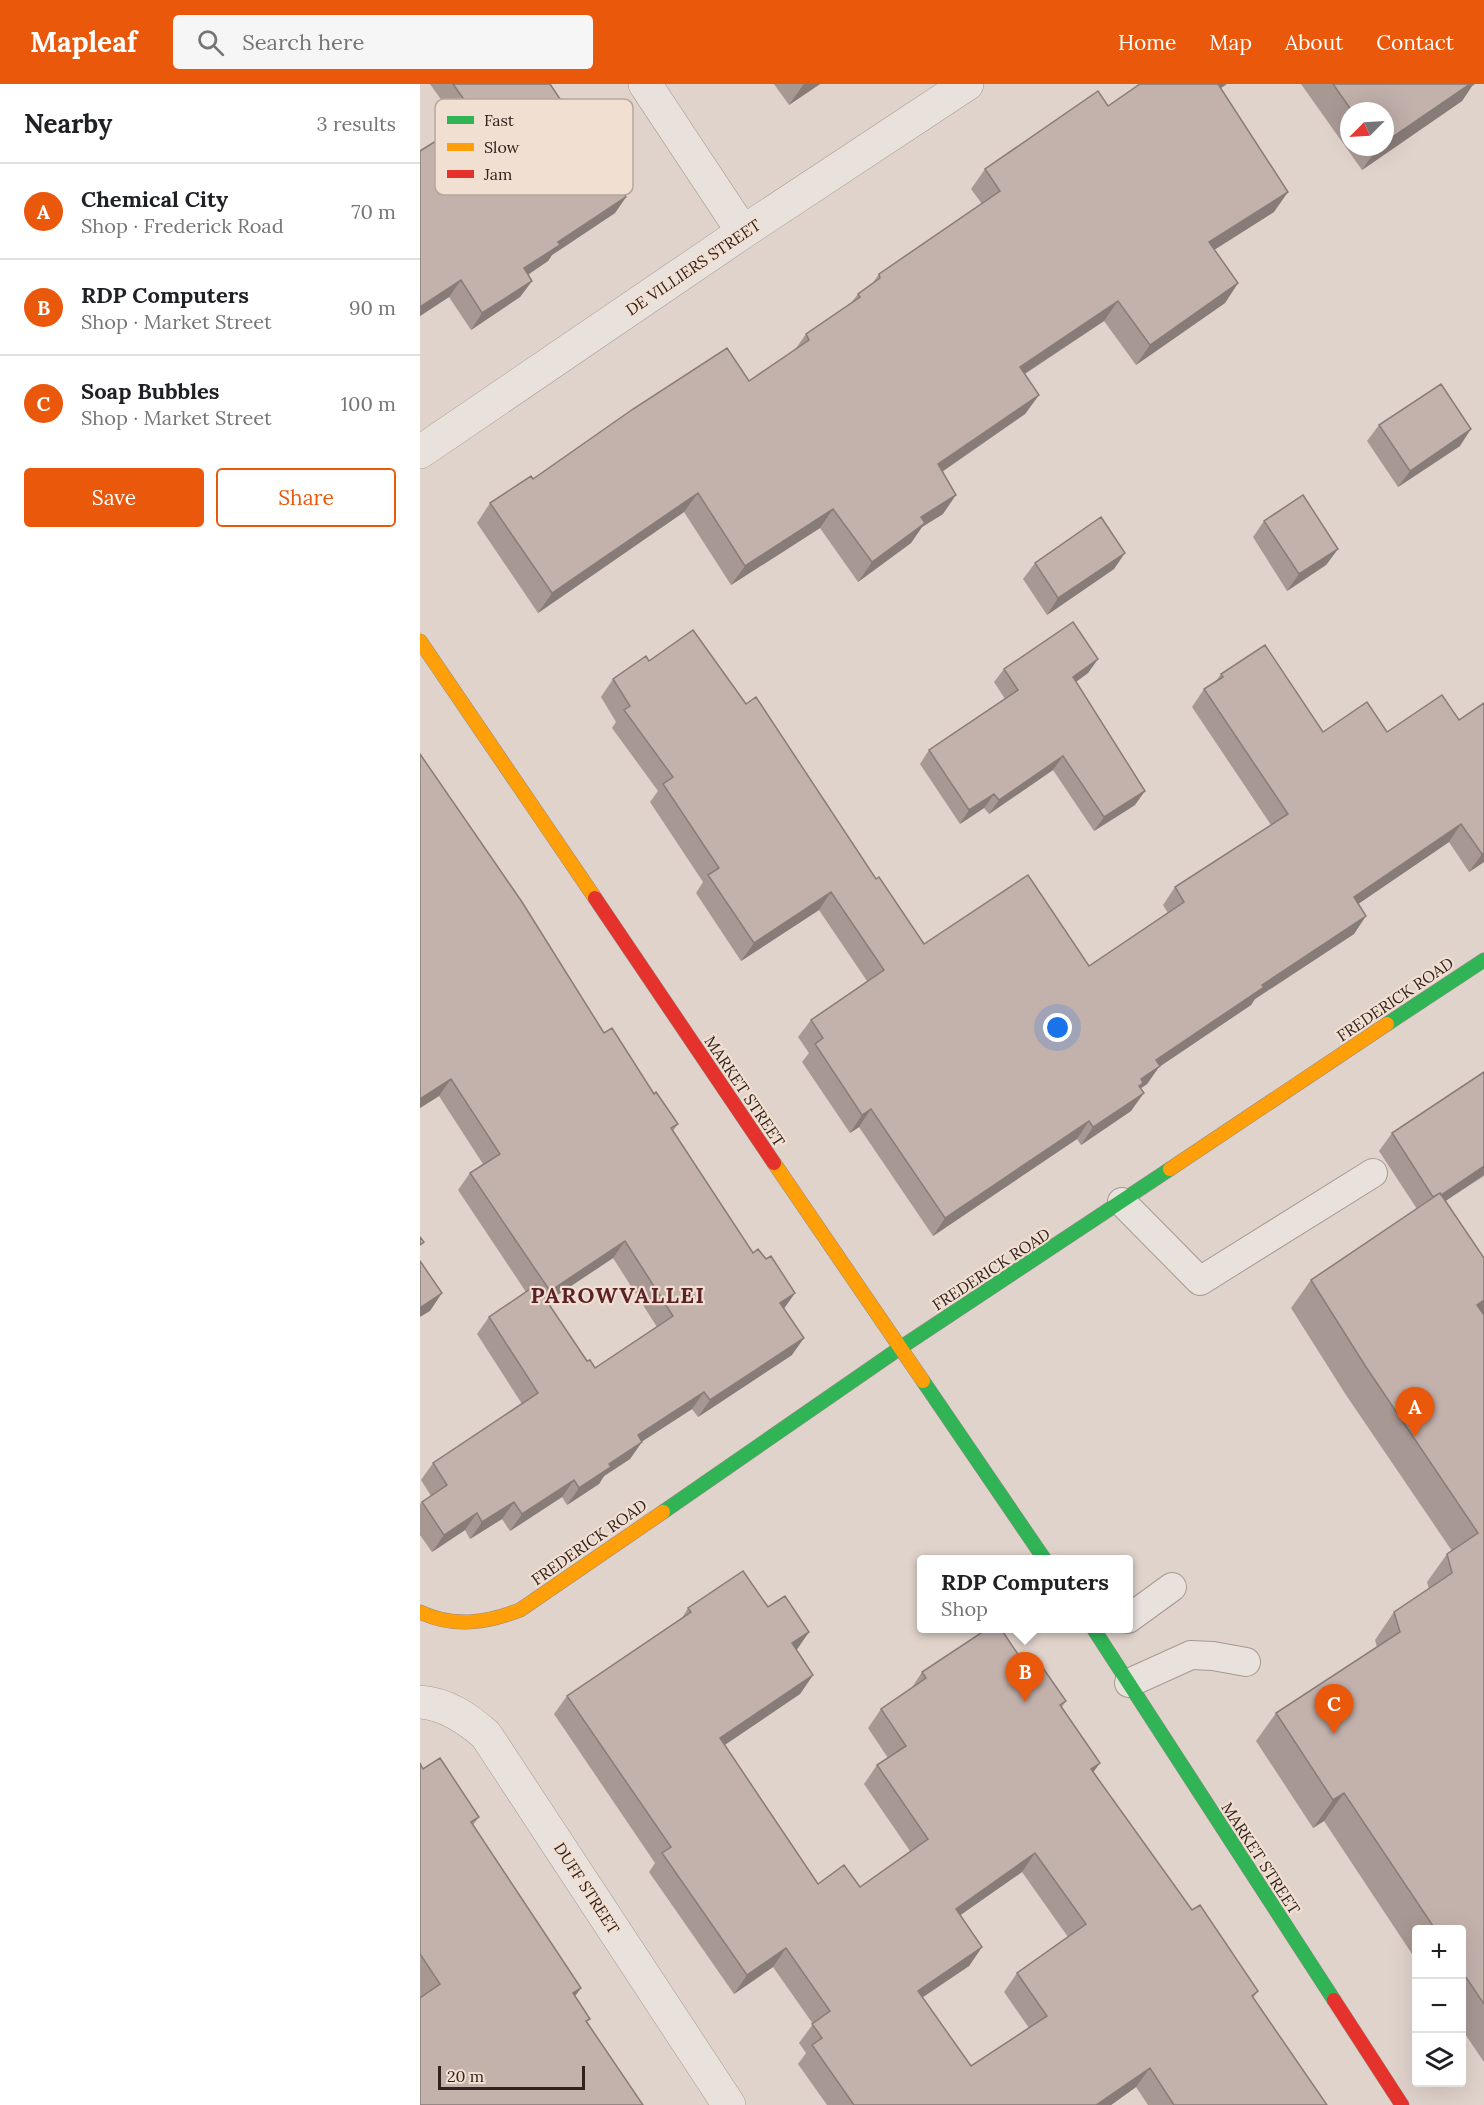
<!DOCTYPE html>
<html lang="en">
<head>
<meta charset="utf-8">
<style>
	body { margin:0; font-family:Lora,serif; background:#f6f6f6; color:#202124 }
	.controls { position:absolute; right:18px; bottom:18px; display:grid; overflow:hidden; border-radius:6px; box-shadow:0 6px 24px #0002 }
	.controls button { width:54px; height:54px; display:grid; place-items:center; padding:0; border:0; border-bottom:2px solid #e0e0e0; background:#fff; color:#202124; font:30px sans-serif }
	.compass { position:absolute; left:920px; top:18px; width:54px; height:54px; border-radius:50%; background:#fff; box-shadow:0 6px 24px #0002; rotate:246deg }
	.scale { position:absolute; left:18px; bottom:15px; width:147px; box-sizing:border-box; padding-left:6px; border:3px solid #32221e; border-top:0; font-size:16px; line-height:21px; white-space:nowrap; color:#32221e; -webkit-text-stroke:4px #f1dfd1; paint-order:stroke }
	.you { position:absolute; left:638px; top:944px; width:21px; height:21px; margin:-15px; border:4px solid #fff; border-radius:50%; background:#1a73e8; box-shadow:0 0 0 9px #1a73e833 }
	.badge { display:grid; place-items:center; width:39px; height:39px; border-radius:50%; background:#ea580c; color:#fff; font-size:20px; font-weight:700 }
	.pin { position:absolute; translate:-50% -50px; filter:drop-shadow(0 2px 3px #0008) }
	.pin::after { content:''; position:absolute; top:32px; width:21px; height:18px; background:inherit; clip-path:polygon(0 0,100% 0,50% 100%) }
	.popup { position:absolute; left:497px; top:1471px; width:216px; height:78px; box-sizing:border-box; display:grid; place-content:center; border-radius:6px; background:#fff; filter:drop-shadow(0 2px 4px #0005); font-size:20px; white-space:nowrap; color:#757577 }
	.popup b { font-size:22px; color:#202124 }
	.popup::after { content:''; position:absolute; left:50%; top:100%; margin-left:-12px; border:12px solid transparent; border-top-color:#fff }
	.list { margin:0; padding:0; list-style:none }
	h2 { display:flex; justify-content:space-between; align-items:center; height:78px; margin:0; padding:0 24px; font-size:26px }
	h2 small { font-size:20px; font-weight:400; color:#757577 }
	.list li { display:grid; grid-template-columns:39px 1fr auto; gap:18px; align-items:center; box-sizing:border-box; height:96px; padding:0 24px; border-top:2px solid #e0e0e0 }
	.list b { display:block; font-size:22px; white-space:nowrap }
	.list p { margin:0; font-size:20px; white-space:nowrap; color:#757577 }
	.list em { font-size:20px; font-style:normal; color:#757577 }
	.actions { display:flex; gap:12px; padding:18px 24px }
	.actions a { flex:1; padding:14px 0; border:2px solid #ea580c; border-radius:6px; text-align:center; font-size:21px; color:#ea580c }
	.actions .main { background:#ea580c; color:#fff }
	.icon { flex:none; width:33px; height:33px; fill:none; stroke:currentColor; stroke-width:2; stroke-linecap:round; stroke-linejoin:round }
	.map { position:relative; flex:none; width:1064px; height:2021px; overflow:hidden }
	header { display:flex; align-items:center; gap:36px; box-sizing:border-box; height:84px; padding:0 30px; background:#ea580c; color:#fff }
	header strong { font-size:28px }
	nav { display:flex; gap:33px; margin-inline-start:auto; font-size:21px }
	.search { width:420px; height:54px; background:#f6f6f6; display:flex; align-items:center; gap:15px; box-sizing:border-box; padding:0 21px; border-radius:6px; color:#757577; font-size:22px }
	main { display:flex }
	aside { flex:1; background:#fff }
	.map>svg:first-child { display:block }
</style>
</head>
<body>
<header>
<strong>Mapleaf</strong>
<div class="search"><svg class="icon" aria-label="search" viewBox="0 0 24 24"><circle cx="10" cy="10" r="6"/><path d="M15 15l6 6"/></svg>Search here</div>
<nav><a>Home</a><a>Map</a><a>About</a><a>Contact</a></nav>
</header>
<main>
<aside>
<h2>Nearby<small>3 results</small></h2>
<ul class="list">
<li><span class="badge">A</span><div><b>Chemical City</b><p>Shop · Frederick Road</p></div><em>70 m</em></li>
<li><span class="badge">B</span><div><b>RDP Computers</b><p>Shop · Market Street</p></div><em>90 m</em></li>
<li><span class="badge">C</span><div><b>Soap Bubbles</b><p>Shop · Market Street</p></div><em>100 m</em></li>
</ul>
<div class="actions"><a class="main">Save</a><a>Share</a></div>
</aside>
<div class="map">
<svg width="1064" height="2021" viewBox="0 0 1064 2021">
	<rect width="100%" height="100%" fill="#e0d3cb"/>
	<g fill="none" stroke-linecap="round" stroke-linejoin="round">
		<g stroke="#a59a94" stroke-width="30">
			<path id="lane" d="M702,1118l78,79 173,-108
				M708,1535l44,-32
				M709,1599l62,-28 22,1 33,6"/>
		</g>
		<g stroke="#a59a94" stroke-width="34">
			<path id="street" d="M225,0l98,148
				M0,368l323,-220 224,-148
				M0,1618c26,2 47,16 66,33l243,370"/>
		</g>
		<g stroke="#958985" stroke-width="15">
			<path id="fast" d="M967,940l97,-64
				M503,1297l122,179
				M243,1428l237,-164 270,-179
				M673,1544l241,372"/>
		</g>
		<g stroke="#958985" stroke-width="15">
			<path id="slow" d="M0,557l175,257
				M354,1079l149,218
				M750,1085l217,-145
				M0,1528c34,16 66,11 100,-2l143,-98"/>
		</g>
		<g stroke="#958985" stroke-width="15">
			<path id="jam" d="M175,814l179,265
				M914,1916l68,105"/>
		</g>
		<use href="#lane" stroke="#e9e1dc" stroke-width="28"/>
		<use href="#street" stroke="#e9e1dc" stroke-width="33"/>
		<use href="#fast" stroke="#30b455" stroke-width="14"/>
		<use href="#slow" stroke="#ff9f0a" stroke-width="14"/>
		<use href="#jam" stroke="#e5322d" stroke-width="14"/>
	</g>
	<path fill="#a89894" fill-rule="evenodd" d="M10,0h120l76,113 -11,16 -63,42 -4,6 -20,14 4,6 -12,16 -49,33 -22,-33 -29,19v-165l40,-25z
		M354,0h46l-31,21z
		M881,0h174l-3,2 -10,15 -100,69zM929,27h36v36h-36z
		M801,4l53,124 -60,38 24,33 -13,20 -89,62 -32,-44 -79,53 14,21 -14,19 -83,58 1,42 -21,13 -11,16 -53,39 -38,-54 -89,57 -47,-73 -146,101 -61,-90 13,-20 43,-24 216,-98 45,-30 12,-17 45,-31 7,-9 14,-10 7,-10 103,-70 -11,-15 14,-20 123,-63z
		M959,341l81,21 -62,41 -31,-46z
		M844,437l74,28 -12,16 -39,26 -34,-54z
		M615,479l79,6 -67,46 -24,-36z
		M678,575l-10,14 -12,9 59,123 -41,26 -41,-61 -64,44 -5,-6 -24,16 -40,-60 9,-14 76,-51 -11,-17 10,-13z
		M229,577l97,43 178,240 165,22 79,-53 -5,-8 12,-18 96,-62 -79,-118 12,-18 12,-8 5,-7 102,58h64l72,-12 25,-17v159l-15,10 -20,-30 -91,62 -4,30 -99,65 -4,6 -92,62 -12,17 -7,5 -9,22 -50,34 -4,-6 -144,97 -74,-109 -9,6 -48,-71 7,-9 -11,-16 13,-17 56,-39 -48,-71 -78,51 -45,-68 7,-11 -53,-80 8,-11 -46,-63 4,-6 -15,-25 12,-18z
		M0,670l184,279 74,91 -5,7 80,122 13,6 29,34 -11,15 8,47 -94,62 -6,-8 -50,32 -12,18 -26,17 -5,8 -32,21 -5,-8 -52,34 -8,-12 -32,20 -5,-9 -33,22 -12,-17v-31l2,-2 9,-6 -10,-16 12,-17 89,-59 -45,-70 12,-17 37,-25 -68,-102 12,-17 13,-9 -44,-68 -19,12zM193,1174l44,69 -62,41 -8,-7 -40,-59z
		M1064,988v104l-39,25 39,57v804l-23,-34v-99h-45v31l-92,-139 -11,7 -57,-87 20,-28 101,-66 -2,-7 19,-28 35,-23 -2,-7 20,-28 5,-3 -106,-156 -55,-87 20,-28 106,-71 -38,-58 13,-18z
		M348,1523l41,25 -13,18 17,25 -13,19 -76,51 94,139 42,3 50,-36 -46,-67 13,-19 11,-7 -20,-30 13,-19 30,-20 11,-17 110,3 34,26 -4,6 38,56 -7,9 99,138 66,81 -5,7 74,107h-179l-12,-18 -25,18h-284l-29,-41 8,-11 -7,-10 14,-19 -40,-57 -39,27 -85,-122 6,-9 -101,-149 13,-18 115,-78 6,-10zM602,1788l46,65 -51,36 -13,19 25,36 -58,38 -49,-69 47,-31 13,-19 -22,-32z
		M0,1679l3,6 56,48 -6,8 108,163 -6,8 15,23 -3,3 -166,-24 -1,-1z"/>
	<path fill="#887c78" d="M384,0h16l-31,21 14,-20z
		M794,0h13l-25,17z
		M1046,0h9l-3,2 -10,15 -100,69 16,-23h7v-5z
		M868,108l-14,20 -79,50 14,-20z
		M206,113l-11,16 -63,42 -4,6 -36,24 12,-17 34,-26z
		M41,196l-12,17 -29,19v-9z
		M112,197l-12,16 -49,33 11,-17z
		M818,199l-13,20 -89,62 14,-20z
		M698,217l-14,20 -98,65 14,-19z
		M619,311l-14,19 -101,70 14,-20z
		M1051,345l-11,17 -62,41 12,-16z
		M278,409l-14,19 -146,101 14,-20z
		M536,411l-13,19 -21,13 -11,16 -53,39 14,-20 49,-45z
		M413,425l-13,19 -89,57 14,-19z
		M918,465l-12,16 -39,26 12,-17z
		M705,469l-11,16 -67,46 11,-17z
		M678,575l-10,14 -25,18 10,-14z
		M643,672l-10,14 -64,44 10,-14z
		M725,707l-10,14 -41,26 10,-14z
		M574,710l-10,14 -24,16 9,-14z
		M1041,740l-12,18 -107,73 12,-18z
		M1064,769v9l-15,10 13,-18z
		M411,808l-12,18 -78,51 13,-18z
		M946,832l-12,18 -99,65 -4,6 -92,62 -12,17 -9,6 3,-11 15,-19 106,-75z
		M31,995l-12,17 -19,12v-9z
		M724,1009l-13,18 -50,34 12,-18z
		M451,1025l-12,18 -9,6 12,-18z
		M669,1037l-12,18 -144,97 12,-18z
		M1064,1082v9l-62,42 12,-18z
		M205,1157l-12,17 -75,50 12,-17z
		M22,1209l-12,18 -10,6v-9z
		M375,1209l-12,17 -3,-7z
		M1064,1216v15l-7,-10z
		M384,1254l-12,17 -94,62 12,-17z
		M284,1308l-12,17 -66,43 12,-17z
		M222,1358l-12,17 -26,17 -5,8 -32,21 12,-17 30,-24z
		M154,1396l-12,17 -52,34 12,-17z
		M94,1418l-12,17 -32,20 12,-17z
		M57,1429l-12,17 -33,22 12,-17z
		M389,1548l-13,19 -4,-8z
		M393,1591l-13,19 -93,63 13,-19z
		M680,1679l-14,19 5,-13z
		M924,1709l-20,28 -11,7 20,-28z
		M615,1769l-13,19 -80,56 14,-19z
		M562,1863l-13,19 -65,44 14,-19z
		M366,1864l-13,19 -39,27 13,-19z
		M161,1904l-15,20 7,-15z
		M730,1984l-14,19 -25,18h-15z"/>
	<path fill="#c3b1ac" stroke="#887c78" stroke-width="1.5" fill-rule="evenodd" d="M33,0h97l76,113 -68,45 2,3 -36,23 8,13 -50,32 -21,-33 -41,27v-156l56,-35z
		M720,0h78l70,108 -79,50 29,41 -88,62 -32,-44 -98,66 19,28 -101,69 18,31 -35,22 4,6 -53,39 -39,-53 -88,57 -47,-73 -146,100 -62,-90 41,-27 2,3 100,-70 94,-61 22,33 60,-41 -3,-6 54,-37 -2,-3 22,-16 -1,-4 121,-83 -15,-22 113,-78 10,15z
		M913,0h137l-85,58v-31h-33z
		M1021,300l30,45 -61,42 -31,-46z
		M883,411l35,54 -39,25 -35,-53z
		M681,433l24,36 -67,45 -23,-35z
		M653,538l25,37 -25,18 72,114 -41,26 -41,-61 -64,44 -5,-6 -25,16 -40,-60 89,-60 -14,-21z
		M273,546l53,74 10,-7 120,182 3,-2 45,67 104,-69 61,91 95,-64 -9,-15 113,-73 -84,-125 19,-12 -2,-3 44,-29 58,87 44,-30 20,30 55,-37 17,25 25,-17v150l-2,1 -21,-30 -107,73 12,19 -104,69 2,2 -108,73 4,6 -19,13 2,4 -4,3 5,7 -51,34 -4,-6 -144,97 -74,-109 -9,6 -47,-71 8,-6 -12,-18 73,-50 -53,-78 -77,51 -46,-68 11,-7 -56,-84 10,-7 -49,-67 6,-4 -17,-27 33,-23 3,5z
		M0,670l102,148 82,131 8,-5 42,66 2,-2 22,32 -7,4 82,125 5,-4 8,10 5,-3 24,37 -15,10 24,35 -94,62 -6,-8 -66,43 4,7 -33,22 2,3 -32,21 -5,-8 -52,34 -8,-12 -32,20 -5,-9 -33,22 -22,-33 25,-17 -14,-22 105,-70 -49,-76 47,-32 51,76 3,-1 5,8 78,-52 -48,-75 -75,50 -80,-118 30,-19 -49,-75 -31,20z
		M1064,988v94l-43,29 -1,-2 -7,4 -41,-64z
		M1020,1109l44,65v42l-7,5 7,10v689l-23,-34v-41h-26l-91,-136 -11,7 -57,-87 124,-81 -6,-20 58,-39 -5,-19 31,-21 -112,-166 -55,-87z
		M0,1153l4,5 -4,3z
		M0,1177l22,32 -22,15z
		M323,1487l25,36 17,-11 24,36 -17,11 21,32 -93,63 98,146 26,-19 16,22 68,-48 -51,-74 29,-19 -25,-37 45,-31 -4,-6 65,-43h14l31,46 11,-7 23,33 -6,4 40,58 -9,6 101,141 8,-5 58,86 -6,5 75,109h-153l-24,-37 -54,37h-242l-42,-60 10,-7 -10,-14 18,-13 -44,-63 -39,27 -85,-122 9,-6 -104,-151 124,-84 -3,-4zM615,1769l51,71 -69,49 30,43 -76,50 -53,-75 64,-44 -26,-38z
		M20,1674l39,59 -8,5 110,166 -8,5 17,26 -4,2 57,84h-223v-107l20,-14 -20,-30v-191l3,6z"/>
	<g text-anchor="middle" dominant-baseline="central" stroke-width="4.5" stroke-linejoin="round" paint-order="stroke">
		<g font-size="16" fill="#32221e" stroke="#f1dfd1">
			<text transform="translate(273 183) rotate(-34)">DE VILLIERS STREET</text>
			<text transform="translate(975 915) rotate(-34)">FREDERICK ROAD</text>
			<text transform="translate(325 1007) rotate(56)">MARKET STREET</text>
			<text transform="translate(571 1185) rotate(-33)">FREDERICK ROAD</text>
			<text transform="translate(169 1458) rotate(-35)">FREDERICK ROAD</text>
			<text transform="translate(841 1774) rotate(57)">MARKET STREET</text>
			<text transform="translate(167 1804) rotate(57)">DUFF STREET</text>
		</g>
		<g font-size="22" font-weight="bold" letter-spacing="1.5" fill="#5a2226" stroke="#f1dfd1">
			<text x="198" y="1211">PAROWVALLEI</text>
		</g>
	</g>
	<rect x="15" y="15" width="198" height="96" rx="9" fill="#f1dfd1" stroke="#b8a69b" stroke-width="1.5"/>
	<rect x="27" y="32" width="27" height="8" fill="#30b455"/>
	<rect x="27" y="59" width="27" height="8" fill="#ff9f0a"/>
	<rect x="27" y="86" width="27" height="8" fill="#e5322d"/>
	<g font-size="16" fill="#32221e">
		<text x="64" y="42">Fast</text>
		<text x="64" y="69">Slow</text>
		<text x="64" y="96">Jam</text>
	</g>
</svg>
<div class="controls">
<button>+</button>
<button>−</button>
<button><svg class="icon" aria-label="layers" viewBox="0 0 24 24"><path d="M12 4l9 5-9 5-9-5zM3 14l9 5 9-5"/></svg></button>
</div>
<svg class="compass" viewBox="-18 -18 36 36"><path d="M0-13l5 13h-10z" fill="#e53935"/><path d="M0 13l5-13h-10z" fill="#757577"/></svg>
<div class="scale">20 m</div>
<div class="you"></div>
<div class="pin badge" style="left:995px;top:1353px">A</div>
<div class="pin badge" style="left:605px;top:1618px">B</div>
<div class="popup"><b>RDP Computers</b>Shop</div>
<div class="pin badge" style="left:914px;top:1650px">C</div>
</div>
</main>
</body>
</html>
